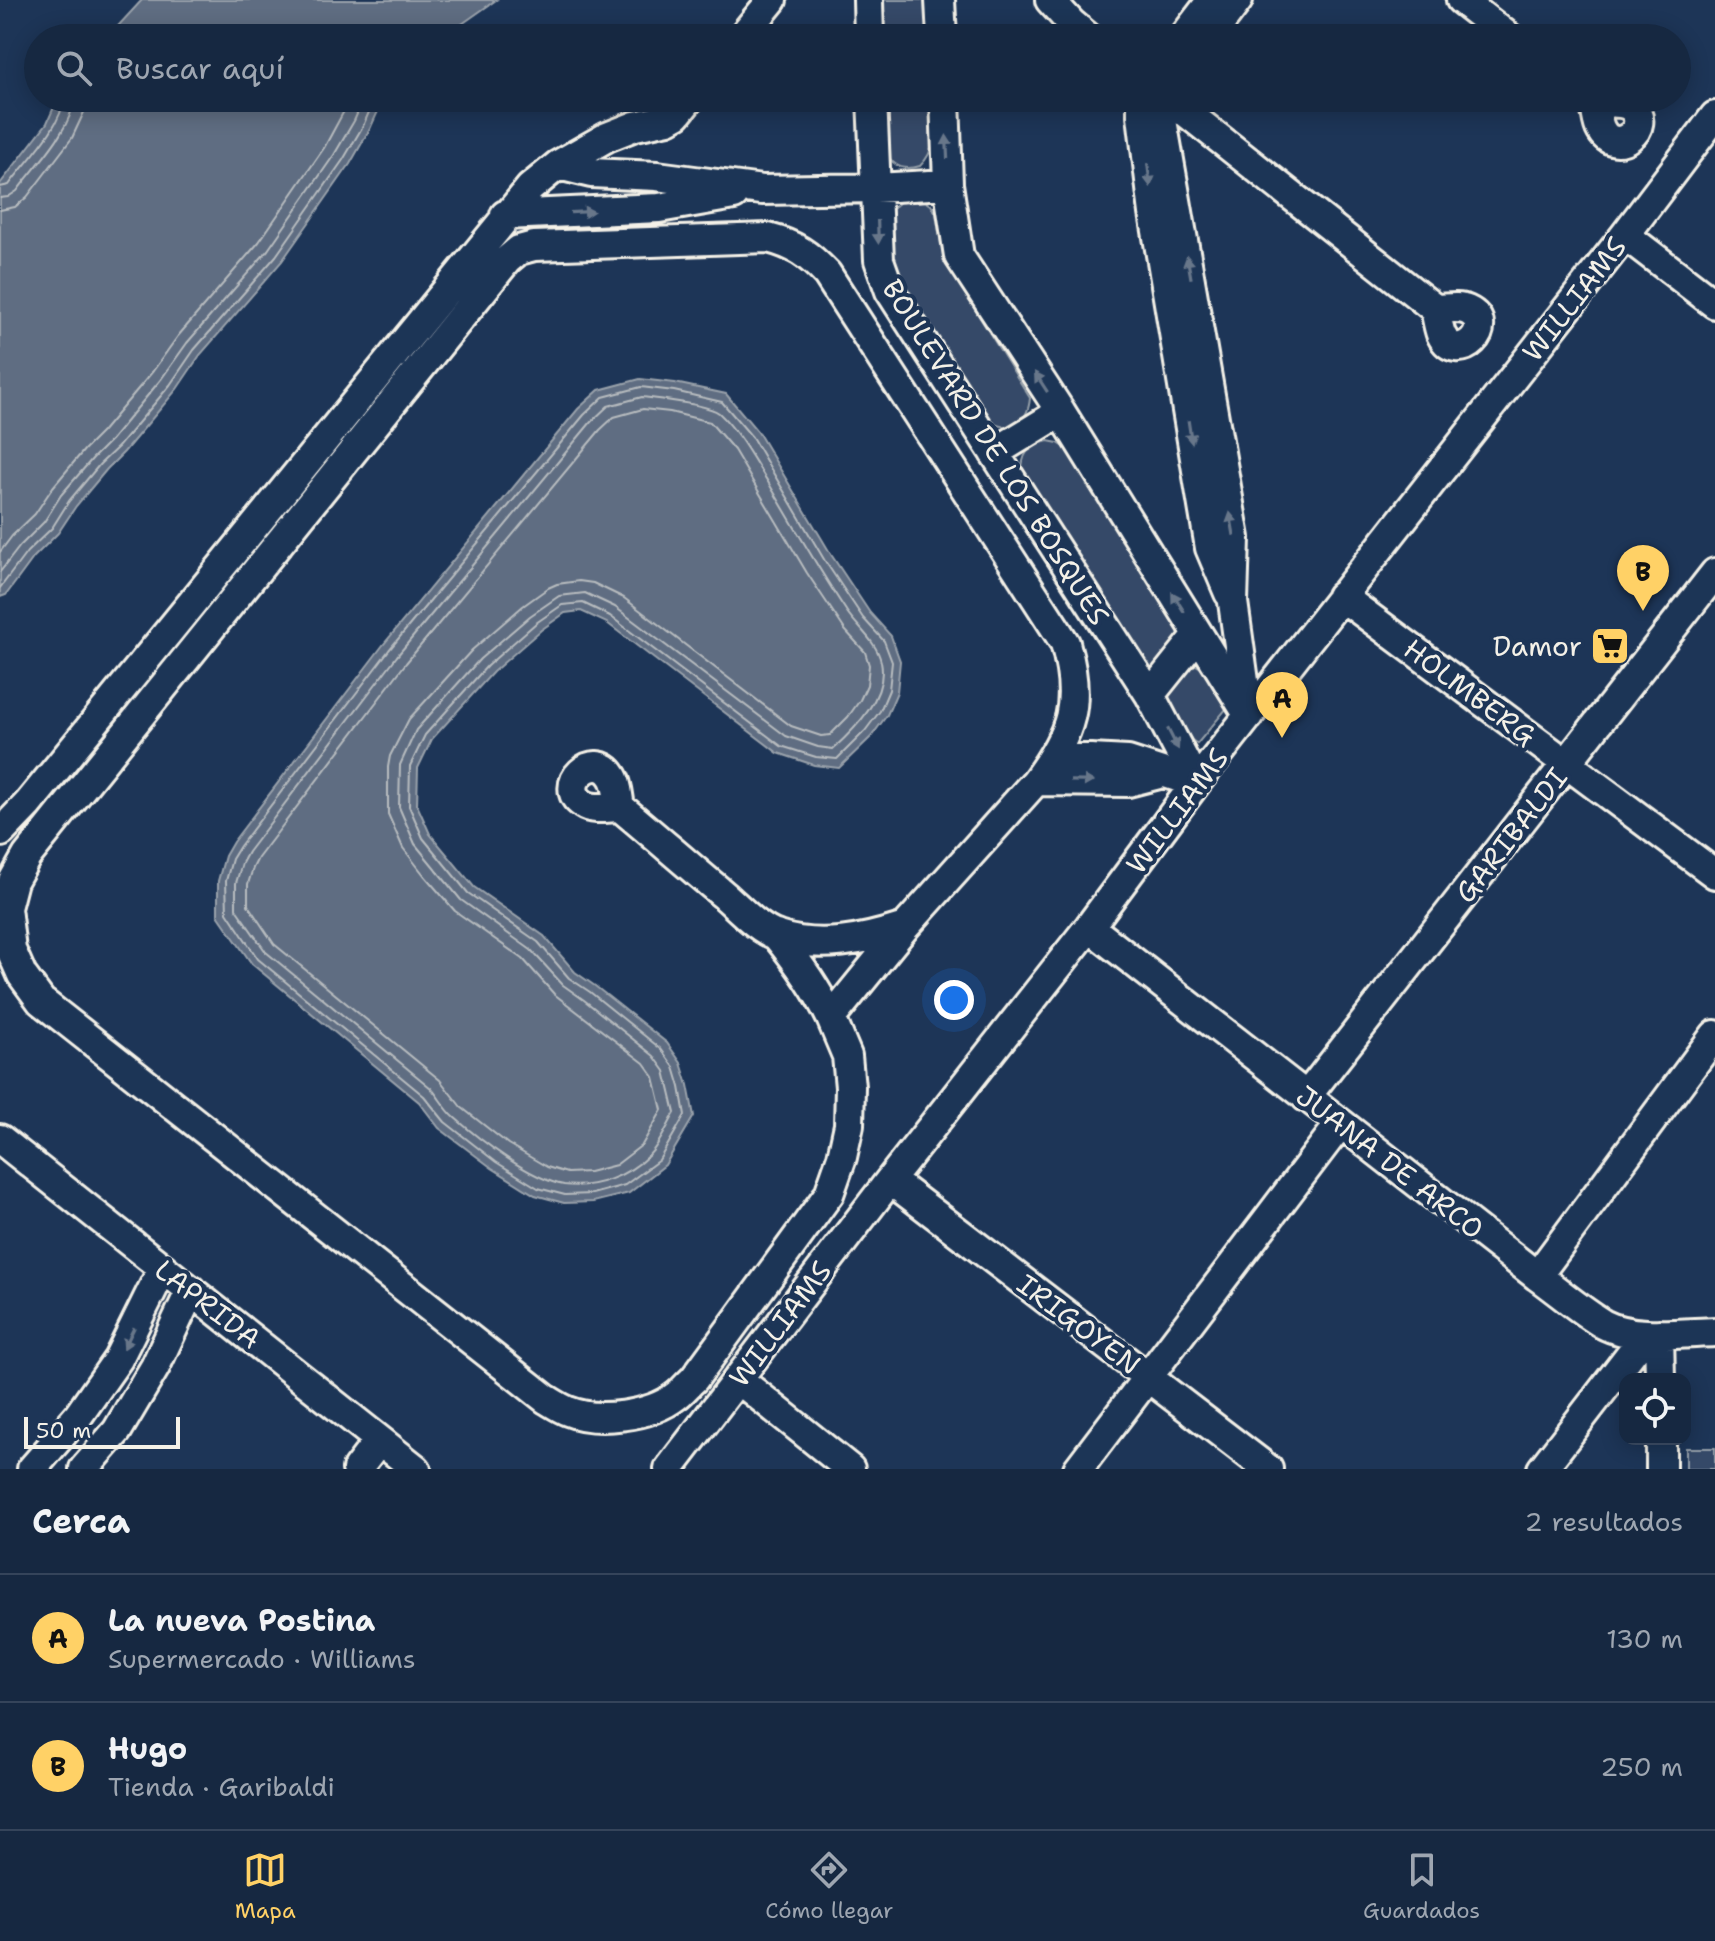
<!DOCTYPE html>
<html lang="es">
<head>
<meta charset="utf-8">
<style>
	body { margin:0; font-family:"Shantell Sans",sans-serif; background:#1f3048; color:#f1f3f6 }
	.controls { position:absolute; right:24px; bottom:24px; display:grid; overflow:hidden; border-radius:16px; box-shadow:0 4px 20px #0003 }
	.controls button { width:72px; height:72px; display:grid; place-items:center; padding:0; border:0; border-bottom:2px solid #35445a; background:#162841; color:#f1f3f6; font:40px sans-serif }
	.scale { position:absolute; left:24px; bottom:20px; width:156px; box-sizing:border-box; padding-left:8px; border:4px solid #f4f1e8; border-top:0; font-size:22px; line-height:28px; white-space:nowrap; color:#f4f1e8; -webkit-text-stroke:6px #1d3557; paint-order:stroke }
	.you { position:absolute; left:954px; top:1000px; width:28px; height:28px; margin:-20px; border:6px solid #fff; border-radius:50%; background:#1a73e8; box-shadow:0 0 0 12px #1a73e833 }
	.badge { display:grid; place-items:center; width:52px; height:52px; border-radius:50%; background:#ffd166; color:#111; font-size:26px; font-weight:700 }
	.pin { position:absolute; translate:-50% -66px; filter:drop-shadow(0 2px 4px #0008) }
	.pin::after { content:''; position:absolute; top:42px; width:28px; height:24px; background:inherit; clip-path:polygon(0 0,100% 0,50% 100%) }
	.list { margin:0; padding:0; list-style:none }
	h2 { display:flex; justify-content:space-between; align-items:center; height:104px; margin:0; padding:0 32px; font-size:34px }
	h2 small { font-size:26px; font-weight:400; color:#9ea6b1 }
	.list li { display:grid; grid-template-columns:52px 1fr auto; gap:24px; align-items:center; box-sizing:border-box; height:128px; padding:0 32px; border-top:2px solid #35445a }
	.list b { display:block; font-size:30px; white-space:nowrap }
	.list p { margin:0; font-size:26px; white-space:nowrap; color:#9ea6b1 }
	.list em { font-size:26px; font-style:normal; color:#9ea6b1 }
	.icon { flex:none; width:44px; height:44px; fill:none; stroke:currentColor; stroke-width:2; stroke-linecap:round; stroke-linejoin:round }
	.map { position:relative; flex:none; width:1715px; height:1469px; overflow:hidden }
	.search { position:absolute; background:#162841; box-shadow:0 4px 20px #0003; left:24px; right:24px; top:24px; height:88px; display:flex; align-items:center; gap:20px; box-sizing:border-box; padding:0 28px; border-radius:44px; color:#9ea6b1; font-size:30px }
	.sheet { height:360px; background:#162841 }
	nav { display:flex; justify-content:space-around; align-items:center; box-sizing:border-box; height:112px; border-top:2px solid #35445a; background:#162841; font-size:22px; color:#9ea6b1 }
	nav a { display:grid; justify-items:center; gap:4px }
	nav .on { color:#ffd166 }
	.map>svg:first-child { display:block }
</style>
</head>
<body>
<div class="map">
<svg width="1715" height="1469" viewBox="0 0 1715 1469">
	<rect width="100%" height="100%" fill="#1d3557"/>
	<filter id="ink" filterUnits="userSpaceOnUse"><feTurbulence type="fractalNoise" baseFrequency=".0125" numOctaves="2"/><feDisplacementMap in="SourceGraphic" scale="16" xChannelSelector="R" yChannelSelector="G"/><feConvolveMatrix kernelMatrix="1 2 1 2 8 2 1 2 1" color-interpolation-filters="sRGB"/></filter>
	<g filter="url(#ink)">
		<path fill="#354a67" stroke="#949ea8" stroke-width="2" d="M879,0h47l3,38h-49z
			M882,98h50c1,26 8,48 -12,68 -43,13 -37,-41 -38,-68z
			M921,198l10,7 5,8 5,32 8,23 81,130c-2,24 -19,36 -41,23l-96,-146 -4,-63 13,-12z
			M1048,441l10,2 8,5 113,183 2,7 -28,32 -8,-3 -123,-191c-1,-21 5,-30 26,-35z
			M1194,664l7,4 26,40 -30,36 -5,-4 -25,-40c3,-13 14,-32 27,-36z
			M1686,1448h29v21h-29z"/>
		<path fill="#5e6d82" stroke="#9aa2ab" stroke-width="2" d="M142,0h354l-54,38h-335z
			M58,98h326l-14,31 -20,35 -68,97 -82,94 -23,34 -53,63 -17,17 -31,37 -18,27 -24,24 -28,38 -6,2v-413l47,-61z
			M640,379l35,4 51,11 32,38 74,124 38,57 21,23 9,25 -3,31 -10,23 -16,22 -32,31 -25,-3 -36,-12 -171,-130 -26,-12 -16,2 -24,17 -48,42 -61,67 -14,29 -1,37 13,29 44,53 70,49 31,36 20,14 72,57 14,20 7,22 6,31 -29,49 -36,28 -36,9 -29,1 -29,-8 -43,-27 -53,-40 -20,-26 -167,-138 -34,-49v-34l7,-25 8,-14 150,-197 195,-236 21,-19z"/>
		<g fill="none" stroke-linecap="round" stroke-linejoin="round">
			<path stroke="#b8bcbf" stroke-width="2" d="M0,187l9,-2c18,-25 52,-57 55,-87
				M0,198l8,-1 9,-6c18,-25 55,-61 57,-93
				M0,210l15,-3 12,-10 45,-59 13,-28 1,-12
				M641,387l33,4 48,11 30,35 73,124 38,57 21,23 8,21 -3,28 -9,21 -15,20 -28,28 -21,-2 -35,-11 -171,-130 -27,-13 -21,2 -26,18 -49,43 -62,69 -15,31 -1,40 14,32 45,55 70,49 31,36 21,14 71,57 13,18 6,20 5,28 -26,45 -34,25 -33,9 -27,1 -27,-7 -42,-26 -51,-40 -21,-26 -166,-137 -31,-47 -1,-31 6,-22 8,-13 149,-196 195,-235 19,-18z
				M642,397c16,2 66,7 77,16 20,19 34,46 49,69 26,44 51,88 79,130 11,16 30,30 34,50 7,34 -25,66 -48,87l-15,-2 -32,-11 -171,-129 -30,-14 -26,3 -29,20 -50,43 -64,71 -16,35 -1,42 16,37 46,56 70,50 32,35 21,15 70,56 11,15 10,42c-8,13 -15,31 -26,42 -21,21 -54,34 -85,30 -34,-6 -84,-45 -110,-68 -9,-8 -15,-20 -23,-29l-165,-136 -30,-43v-26l6,-20 6,-11 149,-196 194,-234 17,-16z
				M643,409l27,3 40,10 24,28 73,123 38,57 20,22 4,13 -2,20 -7,15 -12,17 -18,18 -9,1 -30,-10 -167,-128 -31,-15 -14,-2 -22,3 -9,4 -25,18 -51,44 -63,69 -19,37 -2,11v47l15,34 21,27 31,36 68,48 31,35 90,69 10,14 8,33 -20,35 -26,20 -27,7 -22,1 -20,-6 -39,-23 -47,-37 -21,-27 -166,-136 -26,-39v-21l5,-16 5,-10 148,-195 194,-233 14,-13z
				M0,552l12,-16 23,-22 18,-27 32,-38 17,-17 51,-61 25,-35 81,-94 65,-94 27,-50
				M0,572l20,-26 24,-24 17,-27 32,-37 18,-18 51,-62 25,-35 81,-93 66,-95 20,-34 10,-23
				M0,588l27,-36 25,-24 17,-27 31,-37 18,-17 52,-62 24,-35 82,-94 67,-96 20,-34 12,-28"/>
			<g stroke="#f4f1e8" stroke-width="34">
				<path id="minor" d="M868,0l1,38
					M940,0l2,38
					M1050,0l21,23 18,15
					M1461,0l49,38
					M741,38l31,-38
					M1183,38l29,-38
					M1209,38l29,-38
					M872,98l7,162 11,31 260,404 46,88
					M945,98l3,86 11,72 102,156 188,304
					M1144,98l-2,7v10l12,98 56,335 19,45
					M1168,98l267,211c2,7 3,17 6,25 16,35 59,-9 26,-24 -9,-4 -22,-1 -32,-1
					M1588,98c13,10 30,-1 43,9 24,20 -17,52 -31,21 -3,-7 -4,-17 -5,-25
					M1165,101l-3,11 1,14 72,412 -2,64 14,101
					M558,165l33,8 66,3 105,14 114,-2 72,-4
					M505,215l154,-7 75,-13
					M1625,235l90,69
					M768,238c27,7 40,16 59,36l238,369c17,60 7,89 -29,138l-131,146 -74,91 16,38 3,31 -1,38 -7,32 -13,37 -135,185c-6,5 -11,12 -18,17 -25,20 -79,27 -108,15 -8,-3 -15,-8 -22,-12l-505,-398 -19,-26 -11,-25 -5,-42 7,-27 14,-25 480,-596 12,-10 15,-4z
					M994,453l67,-41
					M1341,596l374,278
					M1150,695l48,-60
					M1053,757l75,4 68,22
					M1036,781l92,1 35,-9
					M620,807c-11,0 -27,4 -37,-3 -28,-18 12,-57 30,-27 5,8 5,21 7,30 35,29 69,59 104,88 16,14 34,34 54,41 42,14 87,4 127,-9
					M1,832l27,-28 502,-616 28,-23 49,-28 28,-11 33,-7 9,-5 13,-16
					M1089,927l448,349c21,15 44,35 66,48 30,16 79,9 112,8
					M776,935c22,27 40,52 55,83
					M1306,1097l409,-524
					M0,1139l416,330
					M890,1180l378,289
					M1537,1276l178,-241
					M1659,1334l1,45
					M738,1379l112,90
					M1661,1439v30
					M32,1469l46,-53 40,-57 45,-91
					M84,1469l33,-38 38,-64 36,-77
					M357,1469l22,-29
					M669,1469l221,-289 199,-253 107,-144 429,-548 90,-119
					M1078,1469l262,-345
					M1542,1469l104,-135"/>
			</g>
			<use href="#minor" stroke="#1d3557" stroke-width="28"/>
		</g>
		<defs><path id="oneway-solid" d="M-6-.8H1V-3.2L6.5 0L1 3.2V.8H-6Z" transform="scale(2)"/></defs>
		<g fill="#68778a">
			<use href="#oneway-solid" transform="translate(947 147) rotate(-93)"/>
			<use href="#oneway-solid" transform="translate(1149 175) rotate(83)"/>
			<use href="#oneway-solid" transform="translate(582 212) rotate(-3)"/>
			<use href="#oneway-solid" transform="translate(878 232) rotate(88)"/>
			<use href="#oneway-solid" transform="translate(1189 267) rotate(-100)"/>
			<use href="#oneway-solid" transform="translate(1041 382) rotate(-123)"/>
			<use href="#oneway-solid" transform="translate(1190 432) rotate(81)"/>
			<use href="#oneway-solid" transform="translate(1232 524) rotate(-100)"/>
			<use href="#oneway-solid" transform="translate(1178 602) rotate(-122)"/>
			<use href="#oneway-solid" transform="translate(1173 739) rotate(63)"/>
			<use href="#oneway-solid" transform="translate(1082 781) rotate(1)"/>
			<use href="#oneway-solid" transform="translate(129 1338) rotate(116)"/>
		</g>
	</g>
	<defs>
		<g id="supermarket-square" transform="scale(2)"><rect x="-9" y="-9" width="18" height="18" rx="4" fill="#ffd166" stroke="#1d3557"/><path d="M-6-5.5h2.5l.6 2H6L4.5 2H-2.5L-4.4-4H-6ZM-1.5 3.2a1.3 1.3 0 1 0 .1 0ZM3 3.2a1.3 1.3 0 1 0 .1 0Z" fill="#111"/></g>
	</defs>
	<g fill-rule="evenodd">
		<use href="#supermarket-square" x="1610" y="646"/>
	</g>
	<g text-anchor="middle" dominant-baseline="central" stroke-width="8" stroke-linejoin="round" paint-order="stroke">
		<g font-size="28" fill="#f4f1e8" stroke="#1d3557">
			<text transform="translate(1574 299) rotate(-52)">WILLIAMS</text>
			<text transform="translate(996 452) rotate(58)">BOULEVARD DE LOS BOSQUES</text>
			<text transform="translate(1470 692) rotate(37)">HOLMBERG</text>
			<text transform="translate(1177 811) rotate(-53)">WILLIAMS</text>
			<text transform="translate(1511 835) rotate(-52)">GARIBALDI</text>
			<text transform="translate(1390 1162) rotate(38)">JUANA DE ARCO</text>
			<text transform="translate(208 1304) rotate(38)">LAPRIDA</text>
			<text transform="translate(780 1324) rotate(-53)">WILLIAMS</text>
			<text transform="translate(1079 1324) rotate(37)">IRIGOYEN</text>
		</g>
		<g font-size="28" fill="#f4f1e8" stroke="#1d3557" text-anchor="end">
			<text x="1582" y="646">Damor</text>
		</g>
	</g>
</svg>
<div class="controls">
<button><svg class="icon" aria-label="locate" viewBox="0 0 24 24"><circle cx="12" cy="12" r="6"/><path d="M12 2v4M12 18v4M2 12h4M18 12h4"/></svg></button>
</div>
<div class="scale">50 m</div>
<div class="you"></div>
<div class="pin badge" style="left:1282px;top:738px">A</div>
<div class="pin badge" style="left:1643px;top:611px">B</div>
<div class="search"><svg class="icon" aria-label="search" viewBox="0 0 24 24"><circle cx="10" cy="10" r="6"/><path d="M15 15l6 6"/></svg>Buscar aquí</div>
</div>
<section class="sheet">
<h2>Cerca<small>2 resultados</small></h2>
<ul class="list">
<li><span class="badge">A</span><div><b>La nueva Postina</b><p>Supermercado · Williams</p></div><em>130 m</em></li>
<li><span class="badge">B</span><div><b>Hugo</b><p>Tienda · Garibaldi</p></div><em>250 m</em></li>
</ul>
</section>
<nav>
<a class="on"><svg class="icon" aria-label="map" viewBox="0 0 24 24"><path d="M3 6l6-2 6 2 6-2v14l-6 2-6-2-6 2zM9 4v14M15 6v14"/></svg>Mapa</a>
<a><svg class="icon" aria-label="directions" viewBox="0 0 24 24"><path d="M12 3l9 9-9 9-9-9zM9 14v-3h6M13 9l2 2-2 2"/></svg>Cómo llegar</a>
<a><svg class="icon" aria-label="saved" viewBox="0 0 24 24"><path d="M7 4h10v16l-5-4-5 4z"/></svg>Guardados</a>
</nav>
</body>
</html>
